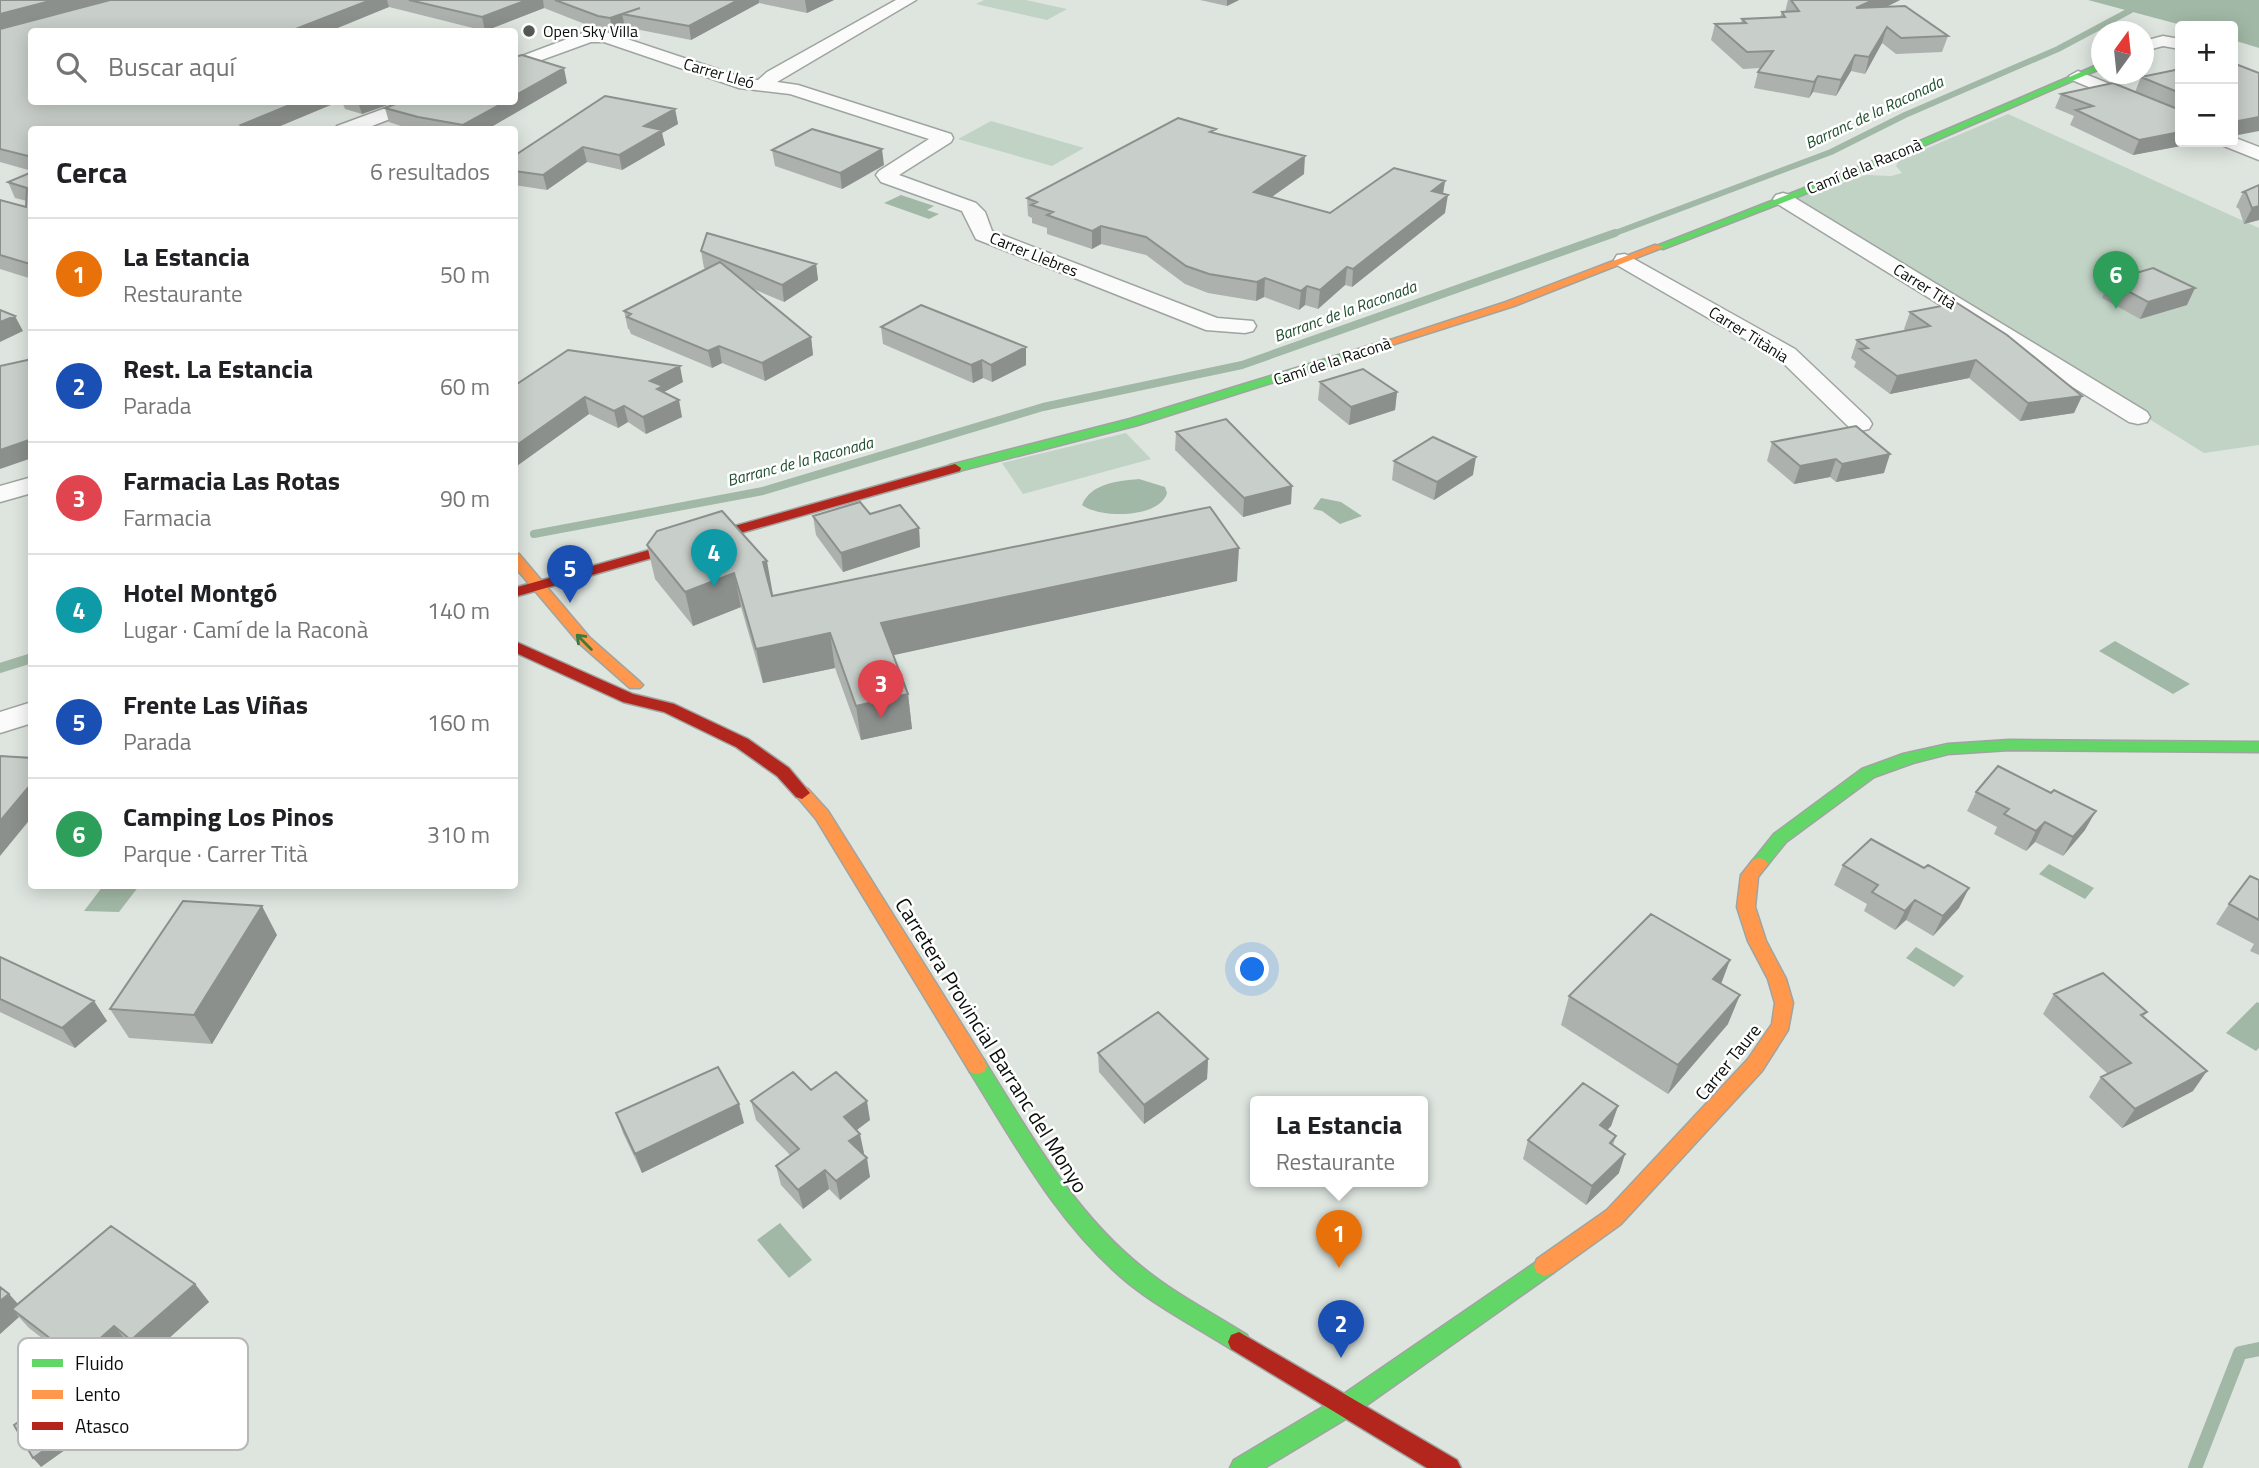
<!DOCTYPE html>
<html lang="es">
<head>
<meta charset="utf-8">
<style>
	body { margin:0; font-family:"Titillium Web",sans-serif; background:#f6f6f6; color:#202124 }
	.controls { position:absolute; right:21px; top:21px; display:grid; overflow:hidden; border-radius:7px; box-shadow:0 4px 18px #0003 }
	.controls button { width:63px; height:63px; display:grid; place-items:center; padding:0; border:0; border-bottom:2px solid #e0e0e0; background:#fff; color:#202124; font:35px sans-serif }
	.compass { position:absolute; left:2091px; top:21px; width:63px; height:63px; border-radius:50%; background:#fff; box-shadow:0 4px 18px #0003; rotate:15deg }
	.you { position:absolute; left:1253px; top:970px; width:24px; height:24px; margin:-18px; border:5px solid #fff; border-radius:50%; background:#1a73e8; box-shadow:0 0 0 10px #1a73e833 }
	.badge { display:grid; place-items:center; width:46px; height:46px; border-radius:50%; background:#545955; color:#fff; font-size:23px; font-weight:700 }
	.pin { position:absolute; translate:-50% -58px; filter:drop-shadow(0 2px 4px #0008) }
	.pin::after { content:''; position:absolute; top:37px; width:24px; height:21px; background:inherit; clip-path:polygon(0 0,100% 0,50% 100%) }
	.popup { position:absolute; left:1250px; top:1096px; width:178px; height:91px; box-sizing:border-box; display:grid; place-content:center; border-radius:7px; background:#fff; filter:drop-shadow(0 2px 5px #0005); font-size:23px; white-space:nowrap; color:#757577 }
	.popup b { font-size:26px; color:#202124 }
	.popup::after { content:''; position:absolute; left:50%; top:100%; margin-left:-14px; border:14px solid transparent; border-top-color:#fff }
	.list { margin:0; padding:0; list-style:none }
	h2 { display:flex; justify-content:space-between; align-items:center; height:91px; margin:0; padding:0 28px; font-size:30px }
	h2 small { font-size:23px; font-weight:400; color:#757577 }
	.list li { display:grid; grid-template-columns:46px 1fr auto; gap:21px; align-items:center; box-sizing:border-box; height:112px; padding:0 28px; border-top:2px solid #e0e0e0 }
	.list b { display:block; font-size:26px; white-space:nowrap }
	.list p { margin:0; font-size:23px; white-space:nowrap; color:#757577 }
	.list em { font-size:23px; font-style:normal; color:#757577 }
	.icon { flex:none; width:38px; height:38px; fill:none; stroke:currentColor; stroke-width:2; stroke-linecap:round; stroke-linejoin:round }
	.map { position:relative; flex:none; width:2259px; height:1468px; overflow:hidden }
	.search { position:absolute; background:#fff; box-shadow:0 4px 18px #0003; left:28px; top:28px; width:490px; height:77px; display:flex; align-items:center; gap:18px; box-sizing:border-box; padding:0 24px; border-radius:7px; color:#757577; font-size:26px }
	.panel { position:absolute; background:#fff; box-shadow:0 4px 18px #0003; left:28px; top:126px; width:490px; height:763px; border-radius:7px }
	.map>svg:first-child { display:block }
</style>
</head>
<body>
<div class="map">
<svg width="2259" height="1468" viewBox="0 0 2259 1468">
	<rect width="100%" height="100%" fill="#dee5df"/>
	<path fill="#c0d3c4" d="M984,0h42l41,9 -20,11 -71,-16z
		M2008,114l251,114v217l-55,8 -409,-254 71,-24 25,1 11,-3 -6,-7 3,-6z
		M991,121l93,27 -32,18 -94,-27z
		M1126,433l25,26 -128,35 -21,-31z"/>
	<path fill="#a2b8a6" d="M2088,0h171v48l-26,-8v-14h-48z
		M901,195l33,11 -7,4 12,4 -10,5 -45,-16z
		M1139,479l26,8 2,6c-7,25 -66,26 -85,12 9,-22 36,-24 57,-26z
		M1321,498l20,4 21,14 -22,8 -18,-13 -9,-2z
		M2115,641l75,43 -17,10 -74,-43z
		M2049,864l45,24 -9,11 -46,-25z
		M103,886h36l-20,26 -35,-1z
		M1916,947l48,29 -10,11 -48,-29z
		M2257,1002l2,1v45l-3,3 -30,-18z
		M780,1223l32,37 -23,18 -32,-38z
		M198,1373l16,21 -67,50 -15,-22z"/>
	<g fill="none" stroke-linecap="round" stroke-linejoin="round">
		<path stroke="#a2b8a6" stroke-width="6" d="M1610,235l221,-83 74,-37 153,-66 73,-39"/>
		<path stroke="#a2b8a6" stroke-width="8" d="M534,534l229,-43 280,-84 199,-42 373,-132"/>
		<path stroke="#a2b8a6" stroke-width="10" d="M0,668l32,-10"/>
		<path stroke="#a2b8a6" stroke-width="14" d="M2195,1468l45,-115 19,-4"/>
		<g stroke="#9fa4a0" stroke-width="3">
			<path id="street" d="M896,0h20l-139,82 21,3 153,49 2,4 -2,4 -52,33 77,28 9,9 7,19 225,87 36,3 3,5 -3,5 -8,2 -39,-3 -230,-91 -14,-28 -81,-29 -5,-7 3,-4 50,-32 -139,-45 -51,-6 -135,-46h-13l-77,28v-11l69,-26 23,-1 141,47 11,1 9,-8z
				M2163,36l17,3v10l-17,-3 -19,5v-10z
				M2078,71l102,42v12l-108,-45 -3,-4z
				M402,102h24l-3,4 -61,24h-27l2,-4z
				M2233,137l26,10v13l-35,-14 -2,-4h11z
				M1783,193l7,2 357,217 3,5 -3,5 -9,2 -9,-2 -353,-219 -3,-4 3,-4z
				M1625,254l170,95 74,70 3,5 -3,5 -9,2 -9,-2 -72,-70 -162,-94 -3,-5 3,-5z
				M32,477v16l-32,9v-16z
				M32,702v21l-32,10v-21z"/>
		</g>
		<g stroke="#9fa4a0" stroke-width="3">
			<path id="fast" d="M2102,63v5l-225,98 -214,83 -9,-2 217,-85z
				M1378,343l6,3 -2,2 -244,77 -183,47 -6,-4 1,-3 180,-46z
				M2009,740l250,2v10l-250,-2 -61,4 -35,9 -39,14 -88,65 -21,26h-12l-3,-4 24,-30 88,-65 41,-15 45,-10z
				M977,1058l7,2c46,74 90,153 159,208 32,26 69,45 104,67l3,7 -3,7 -8,3 -8,-3c-35,-22 -72,-41 -104,-67 -68,-56 -111,-136 -157,-210l-3,-6 3,-6z
				M1545,1256l8,3 3,7 -3,7 -199,141 -90,54h-34l4,-8 104,-62z"/>
		</g>
		<g stroke="#9fa4a0" stroke-width="3">
			<path id="slow" d="M1655,245l9,2 -150,59 -132,42 -4,1 -6,-3 134,-44z
				M514,553l5,1 71,84 50,44 3,3 -3,3h-10l-50,-44 -66,-78z
				M802,787l6,2 20,22 156,249 3,6 -3,6 -7,2 -7,-2 -154,-253 -22,-26z
				M1759,858l6,2 3,4 -10,13 -3,30 11,34 20,38 7,24 -5,27 -26,41 -141,153 -68,49 -8,3 -8,-3 -3,-7 3,-7 70,-49 141,-151 24,-35 3,-21 -7,-24 -20,-38 -11,-34 4,-32 12,-15z"/>
		</g>
		<g stroke="#9fa4a0" stroke-width="3">
			<path id="jam" d="M955,464l6,4 -1,3 -446,126v-9z
				M514,641l119,53 41,10 74,35 41,29 21,25 -8,6 -6,-2 -19,-21 -41,-29 -72,-35 -41,-10 -109,-50z
				M1239,1332l218,128 4,8h-34l-196,-119 -3,-7 3,-7z"/>
		</g>
		<use href="#street" fill="#fafbfa" fill-rule="evenodd"/>
		<use href="#fast" fill="#63d668" fill-rule="evenodd"/>
		<use href="#slow" fill="#ff974d" fill-rule="evenodd"/>
		<use href="#jam" fill="#b3261e" fill-rule="evenodd"/>
	</g>
	<path fill="#acb1ad" d="M110,0h724l-27,13 -48,-10 -68,37 -66,-13 -12,5 -13,-2 -56,-22 -59,23 -96,-24 -357,95h306l-9,2 -297,26v41l-32,-9v-133z
		M1200,0h39l-12,6z
		M1788,0h112l-14,7 62,29 -6,16 -46,2 -14,-11 -17,31 -14,-3 -15,25 -23,-4 -4,6 -55,-10 4,-16 3,-4 -18,1 -32,-29 4,-16 26,-1 1,-4 38,-2 2,-5h3z
		M2180,69v73h22l-69,13 -63,-30 4,-9 -19,-8 6,-14 74,-2 6,-15z
		M567,83l-81,47h-73l-24,-8 -4,-14z
		M342,102h54l-34,12 -17,-5z
		M675,109l3,15 -16,9 3,12 -43,25 -35,-8 -40,28 -33,-5v-29z
		M1216,133l88,41 -32,23 58,16 115,-32 -2,13 2,19 -93,74 -7,-2 -27,24 -13,-4 -6,5 -35,-13 -8,4 -48,-8 -23,-9 -39,-29 -45,-11 -9,5 -45,-15v-6l-15,-5v-5l-4,-2 -1,-18z
		M772,150l112,15 -42,24 -67,-23z
		M32,172v107l-32,-10v-69l26,7 1,-6 -12,-3 -7,-16z
		M2259,185v35l-15,4 -5,-15 -3,-2 7,-15z
		M701,251l115,13 2,16 -34,22 -33,-14 60,49 2,18 -48,26 -43,-18 -10,5 -81,-34 -2,-5h-1l-4,-18 82,-42 -2,-1z
		M2109,281l78,24 -47,14 -38,-21z
		M1910,312l172,84 -8,17 -54,8 -51,-43 -79,16 -36,-27 2,-5 -5,-4 6,-18 49,-9 -2,-2z
		M881,327l145,38 -34,17 -9,-4 -10,5 -90,-39z
		M683,382l-19,10 18,25 -36,17 -18,-12 -10,6 -29,-14 -75,54v-82z
		M1320,382l77,10 -2,18 -46,15 -31,-25z
		M1856,426l28,47 -48,9 -6,-5 -36,7 -27,-23 5,-19z
		M1176,432l115,72 -48,13 -68,-67z
		M1394,461l79,14 -39,25 -42,-20z
		M870,514l49,14 1,19 -77,25 -27,-37 -3,-19z
		M657,531l116,64 -1,1 465,-15 -344,74 15,39 4,35 -51,11 -26,-72 -72,15 -22,-76 -48,19 -38,-47 -8,-34z
		M1976,792l109,38 -22,26 -28,-14 -9,9 -32,-17 3,-7 -30,-16z
		M1843,865l116,43 -26,28 -27,-16 -11,10 -31,-19 3,-7 -33,-19z
		M2259,880v75l-9,-4 4,-7 -38,-20 13,-20z
		M277,935l-65,109 -83,-6 -19,-29z
		M0,957l94,44 13,20 -32,27 -75,-36z
		M1730,960l-9,24 7,40 -60,70 -107,-69 8,-29z
		M2054,994l93,18 -4,5 50,74 -71,37 -33,-31 12,-20 7,-3 -65,-60z
		M1098,1053l110,6 -1,20 -63,45 -45,-52z
		M811,1090l59,30 -13,10 7,23 -2,1 8,23 -30,23 -11,-11 -26,20 -22,-24 -5,-19 14,-11 -34,-35 -5,-19z
		M1618,1106l-7,20 -4,4 9,6 -3,9 6,28 -33,32 -63,-46 5,-19z
		M616,1113l128,10 -102,50 -19,-40z
		M195,1284l14,18 -63,57 -17,-15 -37,33 -63,-49 -10,-11 -19,17v-47l9,7 9,10z"/>
	<path fill="#8c908d" d="M54,0h55l-109,29v-15z
		M370,0h17l2,7 -61,25h-40z
		M527,0h16l1,8 -59,23 -3,-14z
		M738,0h21v3l-68,37 -2,-14z
		M805,0h29l-27,13z
		M1227,0h12l-12,6z
		M1873,0h27l-48,24 4,-16z
		M622,14l3,13 -12,5 -3,-14z
		M1887,27l-5,16 -17,31 4,-17z
		M1855,55l-4,16 -15,25 5,-16z
		M564,68l3,15 -81,47h-21l-2,-5 42,-23h9v-6z
		M1818,76l-5,16 -4,6 5,-16z
		M297,102h41l-67,28h-29l-1,-5z
		M358,102h38l-34,12z
		M675,109l3,15 -16,9 3,12 -43,25 -3,-15 25,-29z
		M2259,117v14l-26,5v-14z
		M2180,132v10h22l-69,13 6,-15z
		M583,147l4,15 -40,28 -4,-15z
		M882,149l2,16 -42,24 -2,-16z
		M1305,156l-1,18 -51,36 1,-18z
		M1445,181l-3,18 -10,-8z
		M1448,195l-3,18 -93,74 1,-18z
		M2259,206v14l-15,4 8,-16z
		M1101,226v18l-9,5v-18z
		M816,264l2,16 -34,22 -2,-17z
		M1347,267l-2,18 -27,24 2,-19z
		M1265,278l-1,19 -8,4 1,-19z
		M1307,286l-2,19 -6,5 2,-19z
		M2195,288l-8,17 -47,14 8,-17z
		M15,316l8,15 -23,11v-20z
		M811,337l2,18 -48,26 -3,-18z
		M719,346l3,17 -10,5 -4,-17z
		M1026,347v18l-34,17 -1,-17z
		M982,360l1,18 -10,5 -2,-18z
		M1976,360l-7,18 -79,16 7,-18z
		M680,366l3,16 -19,10 2,11 -16,-22z
		M1397,392l-2,18 -46,15 2,-18z
		M2082,396l-8,17 -54,8 8,-18z
		M585,397l4,17 -75,54v-21z
		M679,400l3,17 -36,17 -3,-17z
		M624,406l4,16 -10,6 -4,-17z
		M32,439v19l-32,11v-19z
		M1890,454l-6,19 -48,9 6,-18z
		M1476,457l-3,18 -39,25 3,-18z
		M1836,459l-6,18 -36,7 6,-18z
		M1292,486l-1,18 -48,13 1,-19z
		M919,528l1,19 -77,25 -2,-19z
		M1239,548l-2,33 -352,76 -4,-34z
		M767,561l6,34 -4,1 -6,-34z
		M734,573l7,34 -48,19 -8,-34z
		M830,633l5,35 -72,15 -7,-34z
		M908,694l4,35 -51,11 -5,-34z
		M32,783v34l-32,39v-35z
		M2096,811l-11,19 -22,26 10,-19z
		M2045,822l-10,20 -9,9 10,-20z
		M1969,888l-10,20 -26,28 10,-20z
		M1915,900l-9,20 -11,10 10,-19z
		M262,906l15,29 -65,109 -18,-29z
		M1730,960l-11,29 -6,-10z
		M1740,995l-12,29 -60,70 10,-29z
		M94,1001l13,20 -32,27 -13,-20z
		M1208,1059l-1,20 -63,45v-19z
		M2207,1071l-14,20 -71,37 13,-19z
		M867,1101l3,19 -23,17 -3,-20z
		M739,1104l5,19 -102,50 -7,-19z
		M1618,1106l-7,20 -17,18 6,-19z
		M860,1134l4,19 -11,8 -4,-20z
		M1625,1154l-6,19 -33,32 6,-19z
		M867,1158l3,19 -30,23 -4,-19z
		M825,1170l4,19 -26,20 -5,-19z
		M195,1284l14,18 -63,57 -15,-19z
		M9,1294l16,18 -13,-3 7,8 -19,17v-33z
		M114,1326l15,18 -37,33 -15,-18z
		M83,1378l30,38 -72,51 -8,-9z"/>
	<path fill="#c8cec9" stroke="#8c908d" stroke-width="2" d="M0,0h54l-54,14z
		M110,0h260l-82,32h-256v70h265l-56,23 6,2 -5,3h-210v27l-32,-8v-120z
		M409,0h118l-45,17z
		M555,0h183l-49,26 -67,-12 18,-6 -30,10 -12,-2z
		M1791,0h82l-17,8 49,-2 43,30 -47,2 -14,-11 -18,30 -14,-2 -14,25 -23,-4 -4,6 -56,-10 15,-21 -26,1 -32,-28 31,-1 -4,-4 43,-2 -3,-5 17,-1z
		M522,55l42,13 -50,28v-39z
		M2233,63l26,10v44l-26,5z
		M2180,69v24l-39,-16z
		M2113,83l67,27v22l-41,8 -63,-30 17,-4 -32,-12z
		M605,96l70,13 -31,17 18,4 -43,25 -36,-8 -40,28 -29,-4v-15z
		M401,102h104l-42,23 -45,-8 -33,-9z
		M1178,118l38,11 -6,3 95,24 -51,36 76,21 64,-45 51,13 -13,10 16,4 -95,74 -6,-2 -27,23 -13,-4 -6,5 -36,-13 -8,4 -48,-8 -23,-8 -40,-29 -45,-11 -9,5 -45,-16 6,-3 -22,-7 6,-3 -10,-4z
		M812,129l70,20 -42,24 -68,-23z
		M32,172v92h-2l-30,-9v-55l26,7 1,-19 -19,-6z
		M2259,185v21l-7,2 -6,-15 -3,-1z
		M707,233l109,31 -34,21 -81,-34z
		M720,262l91,75 -49,26 -43,-17 -11,5 -81,-34 4,-3 -7,-3z
		M2153,268l42,20 -47,14 -39,-21z
		M1957,303l50,32 75,61 -54,7 -52,-43 -79,16 -37,-27 8,-1 -11,-8 73,-14 -20,-14z
		M921,305l105,42 -35,18 -9,-5 -11,5 -90,-38z
		M0,310l15,6 -15,6z
		M568,350l112,16 -30,15 13,5 -6,3 22,11 -36,17 -19,-11 -10,5 -29,-14 -71,50v-61z
		M32,359v80l-32,11v-84z
		M1363,369l34,23 -46,15 -31,-25z
		M1226,419l66,67 -48,12 -68,-66z
		M1856,426l34,28 -48,10 -6,-5 -36,7 -28,-24z
		M1433,437l43,20 -39,25 -43,-21z
		M860,502l10,12 30,-9 19,23 -78,25 -28,-37z
		M1210,507l29,41 -358,75 27,71 -52,12 -26,-73 -74,16 -22,-76 -49,19 -38,-47 10,-14 65,-20 45,50 -4,1 9,34z
		M0,756l32,2v25l-32,38z
		M1998,766l53,27 3,-3 42,21 -23,26 -28,-15 -9,9 -32,-17 5,-5 -33,-17z
		M1871,839l53,29 4,-3 41,23 -26,28 -28,-16 -10,11 -33,-19 6,-7 -35,-20z
		M2250,876l9,4v40l-30,-16z
		M183,901l79,5 -68,109 -84,-6z
		M1651,914l79,46 -17,19 27,16 -62,70 -109,-69z
		M0,957l94,44 -32,27 -62,-29z
		M2103,973l44,39 -6,3 66,56 -72,38 -34,-32 30,-14 -77,-69z
		M1158,1012l50,47 -64,46 -46,-52z
		M718,1067l21,37 -104,50 -19,-41z
		M793,1072l18,18 25,-18 31,29 -23,16 16,17 -11,7 18,17 -31,23 -11,-11 -27,20 -22,-24 23,-17 -48,-48z
		M1583,1083l35,23 -18,19 16,11 -6,7 15,11 -33,32 -64,-46z
		M111,1226l84,58 -64,56 -17,-14 -37,33 -65,-50z
		M0,1287l9,7 -9,7z
		M83,1378l22,29 -72,51 -19,-33z"/>
	<defs><path id="oneway-shaft" d="M-6 0H5M1.5-3L5.5 0L1.5 3" fill="none" stroke-width="1.6" stroke-linecap="round" stroke-linejoin="round" transform="scale(1.75)"/></defs>
	<use stroke="#3b7c3e" href="#oneway-shaft" transform="translate(584 642) rotate(-135)"/>
	<circle fill="#545955" stroke="#fff" stroke-width="2.5" cx="529" cy="31" r="7"/>
	<g text-anchor="middle" dominant-baseline="central" stroke-width="5" stroke-linejoin="round" paint-order="stroke">
		<g font-size="16" fill="#0a0e0b" stroke="#fff" text-anchor="start">
			<text x="543" y="31">Open Sky Villa</text>
		</g>
		<g font-size="16" fill="#0a0e0b" stroke="#fff">
			<text transform="translate(719 73) rotate(16)">Carrer Lleó</text>
			<text transform="translate(1864 166) rotate(-22)">Camí de la Raconà</text>
			<text transform="translate(1034 254) rotate(22)">Carrer Llebres</text>
			<text transform="translate(1925 286) rotate(32)">Carrer Tità</text>
			<text transform="translate(1749 334) rotate(32)">Carrer Titània</text>
			<text transform="translate(1332 361) rotate(-18)">Camí de la Raconà</text>
		</g>
		<g font-size="16" font-style="italic" fill="#204f2f" stroke="#fff">
			<text transform="translate(1874 112) rotate(-25)">Barranc de la Raconada</text>
			<text transform="translate(1345 311) rotate(-20)">Barranc de la Raconada</text>
			<text transform="translate(800 461) rotate(-15)">Barranc de la Raconada</text>
		</g>
		<g font-size="18" fill="#0a0e0b" stroke="#fff">
			<text transform="translate(1728 1062) rotate(-51)">Carrer Taure</text>
		</g>
		<g font-size="21" fill="#0a0e0b" stroke="#fff">
			<text transform="translate(992 1045) rotate(58)">Carretera Provincial Barranc del Monyo</text>
		</g>
	</g>
	<rect x="18" y="1338" width="230" height="112" rx="10" fill="#fff" stroke="#b6b7b6" stroke-width="2"/>
	<rect x="32" y="1359" width="31" height="8" fill="#63d668"/>
	<rect x="32" y="1390" width="31" height="9" fill="#ff974d"/>
	<rect x="32" y="1422" width="31" height="8" fill="#b3261e"/>
	<g font-size="19" fill="#0a0e0b">
		<text x="75" y="1370">Fluido</text>
		<text x="75" y="1401">Lento</text>
		<text x="75" y="1433">Atasco</text>
	</g>
</svg>
<div class="controls">
<button>+</button>
<button>−</button>
</div>
<svg class="compass" viewBox="-18 -18 36 36"><path d="M0-13l5 13h-10z" fill="#e53935"/><path d="M0 13l5-13h-10z" fill="#757577"/></svg>
<div class="you"></div>
<div class="pin badge" style="left:1339px;top:1268px;background:#e8710a">1</div>
<div class="popup"><b>La Estancia</b>Restaurante</div>
<div class="pin badge" style="left:1341px;top:1358px;background:#1a4fb4">2</div>
<div class="pin badge" style="left:881px;top:718px;background:#e0444e">3</div>
<div class="pin badge" style="left:714px;top:587px;background:#0f9aa8">4</div>
<div class="pin badge" style="left:570px;top:603px;background:#1a4fb4">5</div>
<div class="pin badge" style="left:2116px;top:309px;background:#2e9e5b">6</div>
<div class="search"><svg class="icon" aria-label="search" viewBox="0 0 24 24"><circle cx="10" cy="10" r="6"/><path d="M15 15l6 6"/></svg>Buscar aquí</div>
<section class="panel">
<h2>Cerca<small>6 resultados</small></h2>
<ul class="list">
<li><span class="badge" style="background:#e8710a">1</span><div><b>La Estancia</b><p>Restaurante</p></div><em>50 m</em></li>
<li><span class="badge" style="background:#1a4fb4">2</span><div><b>Rest. La Estancia</b><p>Parada</p></div><em>60 m</em></li>
<li><span class="badge" style="background:#e0444e">3</span><div><b>Farmacia Las Rotas</b><p>Farmacia</p></div><em>90 m</em></li>
<li><span class="badge" style="background:#0f9aa8">4</span><div><b>Hotel Montgó</b><p>Lugar · Camí de la Raconà</p></div><em>140 m</em></li>
<li><span class="badge" style="background:#1a4fb4">5</span><div><b>Frente Las Viñas</b><p>Parada</p></div><em>160 m</em></li>
<li><span class="badge" style="background:#2e9e5b">6</span><div><b>Camping Los Pinos</b><p>Parque · Carrer Tità</p></div><em>310 m</em></li>
</ul>
</section>
</div>
</body>
</html>
